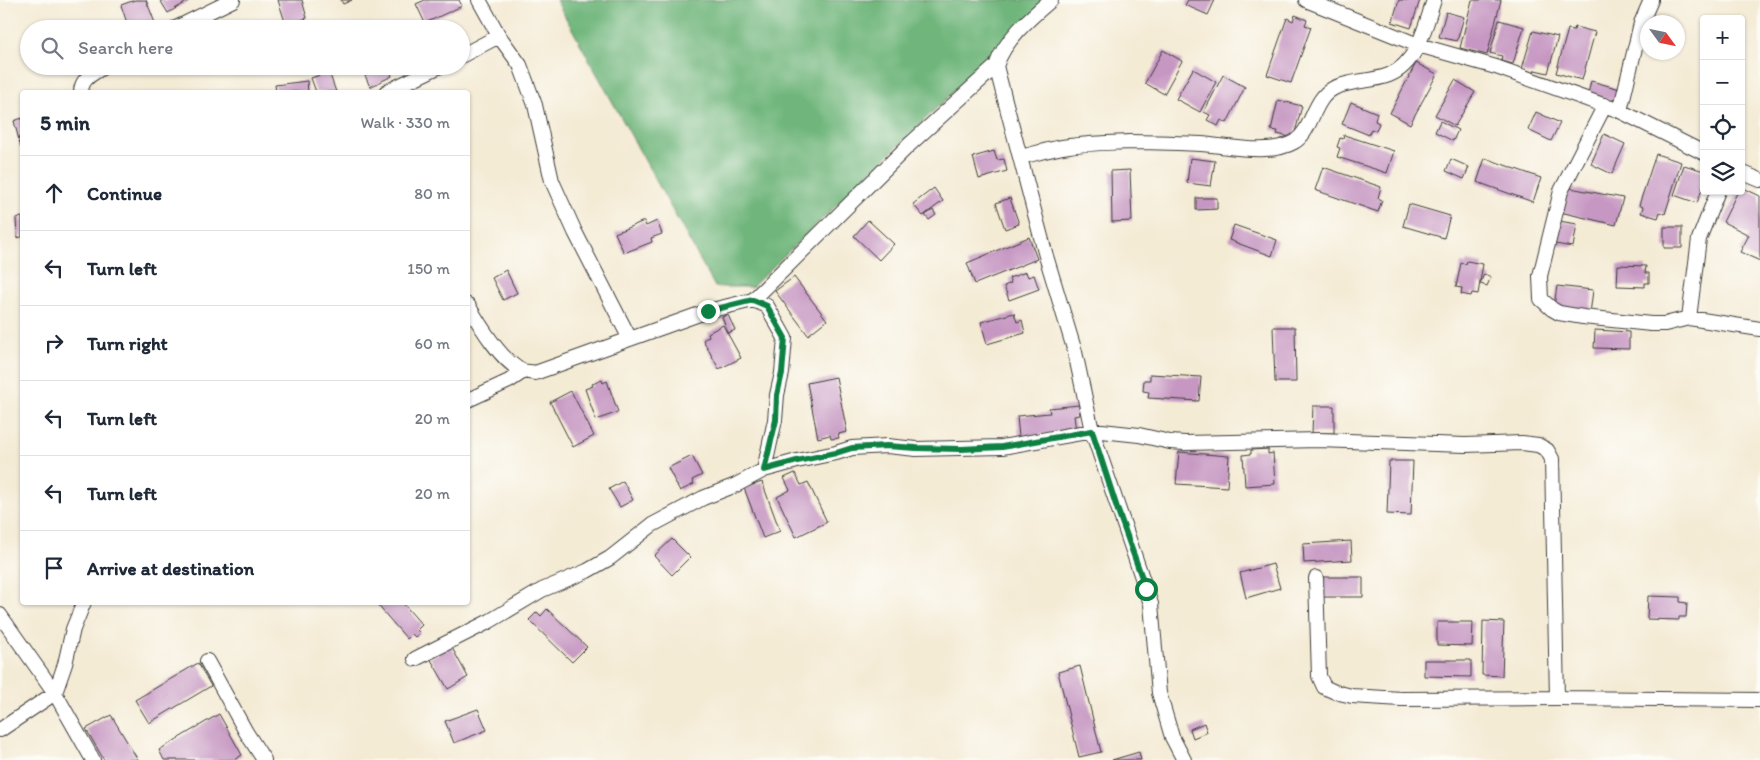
<!DOCTYPE html>
<html lang="en">
<head>
<meta charset="utf-8">
<style>
	body { margin:0; font-family:Itim,sans-serif; background:#f2f2f3; color:#1f2937 }
	.controls { position:absolute; right:15px; top:15px; display:grid; overflow:hidden; border-radius:5px; box-shadow:0 1px 4px #0004 }
	.controls button { width:45px; height:45px; display:grid; place-items:center; padding:0; border:0; border-bottom:1px solid #e0e1e3; background:#fff; color:#1f2937; font:25px sans-serif }
	.compass { position:absolute; left:1640px; top:15px; width:45px; height:45px; border-radius:50%; background:#fff; box-shadow:0 1px 4px #0004; rotate:123deg }
	.stop { position:absolute; width:15px; height:15px; margin:-11px; border:4px solid #0b8043; border-radius:50%; background:#fff }
	.stop.end { background:#0b8043; border-color:#fff; box-shadow:0 1px 5px #0008 }
	.list { margin:0; padding:0; list-style:none }
	h2 { display:flex; justify-content:space-between; align-items:center; height:65px; margin:0; padding:0 20px; font-size:21px }
	h2 small { font-size:16px; font-weight:400; color:#747a83 }
	.list li { display:grid; grid-template-columns:32px 1fr auto; gap:15px; align-items:center; box-sizing:border-box; height:75px; padding:0 20px; border-top:1px solid #e0e1e3 }
	.list b { display:block; font-size:19px; white-space:nowrap }
	.list em { font-size:16px; font-style:normal; color:#747a83 }
	.icon { flex:none; width:28px; height:28px; fill:none; stroke:currentColor; stroke-width:2; stroke-linecap:round; stroke-linejoin:round }
	.map { position:relative; flex:none; width:1760px; height:760px; overflow:hidden }
	.search { position:absolute; background:#fff; box-shadow:0 1px 4px #0004; left:20px; top:20px; width:450px; height:55px; display:flex; align-items:center; gap:12px; box-sizing:border-box; padding:0 18px; border-radius:28px; color:#747a83; font-size:19px }
	.panel { position:absolute; background:#fff; box-shadow:0 1px 4px #0004; left:20px; top:90px; width:450px; height:515px; border-radius:5px }
	.map>svg:first-child { display:block }
</style>
</head>
<body>
<div class="map">
<svg width="1760" height="760" viewBox="0 0 1760 760">
	<rect width="100%" height="100%" fill="#fdfcf7"/>
	<filter id="ink" filterUnits="userSpaceOnUse"><feTurbulence type="fractalNoise" baseFrequency=".02" numOctaves="2"/><feDisplacementMap in="SourceGraphic" scale="10" xChannelSelector="R" yChannelSelector="G"/><feConvolveMatrix kernelMatrix="1 2 1 2 8 2 1 2 1" color-interpolation-filters="sRGB"/></filter>
	<filter id="wash" filterUnits="userSpaceOnUse"><feTurbulence type="fractalNoise" baseFrequency=".0096" numOctaves="4" result="noise"/><feDisplacementMap in="SourceGraphic" scale="20" xChannelSelector="R" yChannelSelector="G"/><feGaussianBlur stdDeviation="1.12" result="paint"/><feColorMatrix in="noise" values="0 0 0 0 0 0 0 0 0 0 0 0 0 0 0 0 0 1.4 0 .05"/><feComposite in="paint" operator="in"/></filter>
	<g filter="url(#wash)">
		<rect width="100%" height="100%" fill="#f4ebd5"/>
		<path fill="#6fb67b" stroke="#46694c" d="M556,0h492l-296,287h-37z"/>
		<g id="blocks">
			<path fill="#c697c2" d="M135,0h11l11,28 -28,1 -8,-24z
				M160,0h30l-22,13z
				M278,0h24l5,18 -21,7z
				M341,0h11l-9,4z
				M425,0h34l3,6 -37,17 -9,-19z
				M1188,0h27l-7,15 -23,-10z
				M1399,0h21l-9,28 -19,-6z
				M1472,0h29l-14,55 -27,-7z
				M1446,12l18,5 -7,24 -18,-4z
				M1295,15l12,5 -2,5 6,2 -20,56 -24,-8 20,-57 6,3z
				M1499,20l25,7 -11,37 -12,-3 1,-5 -12,-3z
				M1575,27l20,5 -13,48 -26,-7 12,-44 6,1z
				M1533,31l25,6 -10,36 -13,-3 -2,5 -12,-3z
				M1163,50l19,11 -18,33 -19,-11z
				M1416,63l21,11 -27,50 -20,-11z
				M361,66h27l4,10 -22,11z
				M1193,69l23,13 -16,30 -24,-13z
				M329,72l7,20h-20l-5,-14z
				M1223,75l22,12 -18,36 -6,-3 -3,6 -11,-6 3,-5 -6,-3z
				M1455,80l20,12 -20,34 -20,-11z
				M307,81l1,11h-32l-1,-7z
				M1591,81l29,8 -4,11 -3,-1v2l-25,-7z
				M1278,100l24,6 -8,30 -3,-1 -1,2 -13,-3 1,-3 -7,-1z
				M1351,102l26,11 -2,8 4,2 -3,8 -5,-2 -2,6 -27,-11z
				M1536,112l24,11 -9,18 -23,-11z
				M22,118v29l-1,1 -7,-27z
				M1440,121l18,9 -5,11 -18,-9z
				M1604,134l21,10 -13,30 -21,-10z
				M1344,135l50,16 -7,22 -50,-16 3,-9 -3,-1 3,-9 3,1z
				M994,151l3,9 7,-1 3,12 -28,8 -6,-22z
				M1656,154l25,8 -16,52 -5,-2 -2,6 -17,-5 2,-6 -4,-2z
				M1190,158l25,3 -4,25 -24,-3z
				M1485,158l56,20 -8,24 -56,-20z
				M1451,159l18,8 -5,12 -18,-8z
				M1684,165l20,6v13l-7,19 -23,-8z
				M1323,167l58,20 -3,11 4,2 -4,12 -63,-22z
				M1130,170l2,51 -20,1 -1,-51z
				M1565,187l58,11 -7,27 -56,-13z
				M1741,187l19,9v65l-20,-9 9,-17 -26,-13 15,-31h3z
				M934,188l9,13 -20,15 -10,-12z
				M1010,198l9,26 -14,5 -9,-26z
				M1196,198h21v11l-21,1z
				M1409,204l41,12 -6,22 -41,-12z
				M933,210l3,5 -7,5 -4,-5z
				M22,217v20l-5,1 -1,-20z
				M868,220l26,24 -15,16 -25,-24z
				M644,221l2,5 11,-5 5,13 -11,4 1,4 -28,11 -9,-20z
				M1559,221l18,3 -4,23 -18,-3z
				M1234,225l43,15 -5,16 -43,-16z
				M1664,227h18v21h-18z
				M1029,237l8,22 -62,25 -8,-21z
				M1467,261l16,3 -5,30 -6,-1 -1,3 -10,-2 1,-6 -6,-1 5,-24 5,1z
				M1618,265l28,1 -1,7h4v10h-4v4l-28,-1z
				M506,270l11,23 -14,7 -11,-22z
				M1026,272l2,5 6,-2 5,14 -30,11 -5,-14 7,-3 -2,-5z
				M1484,274l7,3 -4,9 -7,-2z
				M794,277l33,43 -19,15 -33,-44z
				M1557,286l36,4 -3,24 -36,-8z
				M1014,313l3,9 5,-2 3,13 -38,11 -6,-22z
				M728,315l7,15 -7,3 -6,-16z
				M723,325l18,33 -22,11 -16,-29 6,-4 -1,-3z
				M1273,327h22l1,55h-21z
				M1595,330l34,2v17l-35,-1z
				M1150,374l51,3 -2,24 -51,-3 1,-6 -6,-1 1,-11h6z
				M836,377l11,55 -9,2 1,4 -8,1 -1,-4 -12,3 -11,-55z
				M602,380l1,3 4,-2 11,31 -22,8 -11,-31 8,-3 -1,-2z
				M571,391l23,45 -21,11 -23,-45z
				M1079,405l1,10 -6,1 2,15 -57,6 -2,-21 33,-3 -1,-5z
				M1313,406h21v27h-22z
				M1268,449v5l5,-1 2,31 -30,2 -2,-31 8,-1v-4z
				M1179,452l50,4 -2,31 -51,-3z
				M692,456l10,19 -10,5 2,4 -14,7 -12,-23z
				M1389,461h24l-2,54 -24,-1z
				M795,473l6,12 7,-3 19,40 -31,15 -19,-40 13,-7 -6,-12z
				M623,481l10,19 -13,7 -11,-18z
				M762,482l18,49 -17,7 -19,-50z
				M672,539l18,18 -18,18 -18,-19z
				M1351,541l1,19 -48,3 -1,-19z
				M1273,564l7,24 -34,10 -6,-25z
				M1321,577h42v20h-42z
				M1648,596l32,1v5l7,1 -1,14h-7v3l-32,-1z
				M375,602h27l20,23 -5,5 3,3 -5,4 -3,-3 -5,5z
				M547,609l40,38 -15,15 -43,-42 8,-8 4,4z
				M1483,621l21,1 -2,54 -20,-1z
				M1437,622h36l-1,24 -35,-1z
				M451,646l17,31 -20,12 -18,-31z
				M1424,660h47v17l-47,-1z
				M198,663l13,23 -62,37 -14,-23z
				M1080,666l21,86 -22,5 -21,-85z
				M478,709l9,21 -33,13 -9,-22z
				M219,714l23,41 -8,5h-70l-5,-10z
				M111,715l27,45h-34l-18,-31z
				M1204,723l3,9 -14,6 -3,-9z
				M1139,752l2,8h-29z"/>
		</g>
	</g>
	<g filter="url(#ink)">
		<use href="#blocks" fill-opacity="0" stroke="#3c3b38" stroke-width="1"/>
		<g fill="none" stroke-linecap="round" stroke-linejoin="round">
			<g stroke="#3c3b38" stroke-width="16">
				<path id="street" d="M1051,0c-21,18 -46,39 -55,66l50,190 29,96 17,79 59,173 8,89 13,44 12,23
					M1306,0l112,45 78,22 124,44 84,42
					M174,29l59,-29
					M499,36l21,29 15,40 17,76 23,51 55,107
					M461,56l38,-20 -20,-36
					M81,92c0,-14 13,-19 24,-26
					M386,92l54,-26
					M1605,105l-44,86 -21,85 1,23 11,10 7,4 24,4 68,7h14l24,-6 71,11
					M1620,111l21,-88 10,-23
					M1021,157c16,-4 32,-9 48,-11 19,-3 40,-3 60,-4 24,0 48,1 72,2 27,2 69,12 93,-2 19,-11 18,-43 40,-54 17,-8 37,-6 55,-13 29,-12 36,-48 45,-75
					M1741,172l19,8
					M753,300l156,-155 87,-79
					M468,305c11,19 34,58 55,66 4,1 8,1 12,2l173,-62 45,-11 14,6 18,32 -3,35 -5,22 -2,25 -11,50
					M1689,318l10,-79 19,-48
					M468,400l41,-19 15,-10
					M1316,578l3,98 5,11 11,5 17,4 49,3 156,-1 203,2
					M0,615l55,78 38,67
					M415,659l75,-38 52,-31 45,-19 23,-13 42,-33 51,-27 33,-13 28,-15 33,-9 39,-8 16,-5 35,-2 29,3 86,-2 90,-16h10l37,4 31,7 15,1 133,-3 147,5 57,-2 16,2 9,5 5,9 5,239
					M207,661l39,71 18,28
					M0,730l55,-37 10,-29 8,-35 11,-27"/>
			</g>
			<use href="#street" stroke="#fff" stroke-width="14"/>
		</g>
	</g>
	<g fill="none" stroke-linecap="round" stroke-linejoin="round" filter="url(#ink)">
		<path stroke="#0b8043" stroke-width="6" d="M708,311l45,-11 14,6 18,32 -3,35 -5,22 -1,25 -12,50 33,-9 39,-8 16,-5 35,-2 29,2 45,1 41,-2 90,-16 25,77 29,81"/>
	</g>
</svg>
<div class="controls">
<button>+</button>
<button>−</button>
<button><svg class="icon" aria-label="locate" viewBox="0 0 24 24"><circle cx="12" cy="12" r="6"/><path d="M12 2v4M12 18v4M2 12h4M18 12h4"/></svg></button>
<button><svg class="icon" aria-label="layers" viewBox="0 0 24 24"><path d="M12 4l9 5-9 5-9-5zM3 14l9 5 9-5"/></svg></button>
</div>
<svg class="compass" viewBox="-18 -18 36 36"><path d="M0-13l5 13h-10z" fill="#e53935"/><path d="M0 13l5-13h-10z" fill="#747a83"/></svg>
<div class="stop" style="left:1146px;top:589px"></div>
<div class="stop end" style="left:708px;top:311px"></div>
<div class="search"><svg class="icon" aria-label="search" viewBox="0 0 24 24"><circle cx="10" cy="10" r="6"/><path d="M15 15l6 6"/></svg>Search here</div>
<section class="panel">
<h2>5 min<small>Walk · 330 m</small></h2>
<ul class="list">
<li><svg class="icon" aria-label="ahead" viewBox="0 0 24 24"><path d="M12 20V5M6 11l6-6 6 6"/></svg><div><b>Continue</b></div><em>80 m</em></li>
<li><svg class="icon" aria-label="left" viewBox="0 0 24 24"><path d="M17 20v-9H6M10 6l-5 5 5 5"/></svg><div><b>Turn left</b></div><em>150 m</em></li>
<li><svg class="icon" aria-label="right" viewBox="0 0 24 24"><path d="M7 20v-9h11M14 6l5 5-5 5"/></svg><div><b>Turn right</b></div><em>60 m</em></li>
<li><svg class="icon" aria-label="left" viewBox="0 0 24 24"><path d="M17 20v-9H6M10 6l-5 5 5 5"/></svg><div><b>Turn left</b></div><em>20 m</em></li>
<li><svg class="icon" aria-label="left" viewBox="0 0 24 24"><path d="M17 20v-9H6M10 6l-5 5 5 5"/></svg><div><b>Turn left</b></div><em>20 m</em></li>
<li><svg class="icon" aria-label="arrive" viewBox="0 0 24 24"><path d="M6 21V4h12l-3 4 3 4H6"/></svg><div><b>Arrive at destination</b></div></li>
</ul>
</section>
</div>
</body>
</html>
